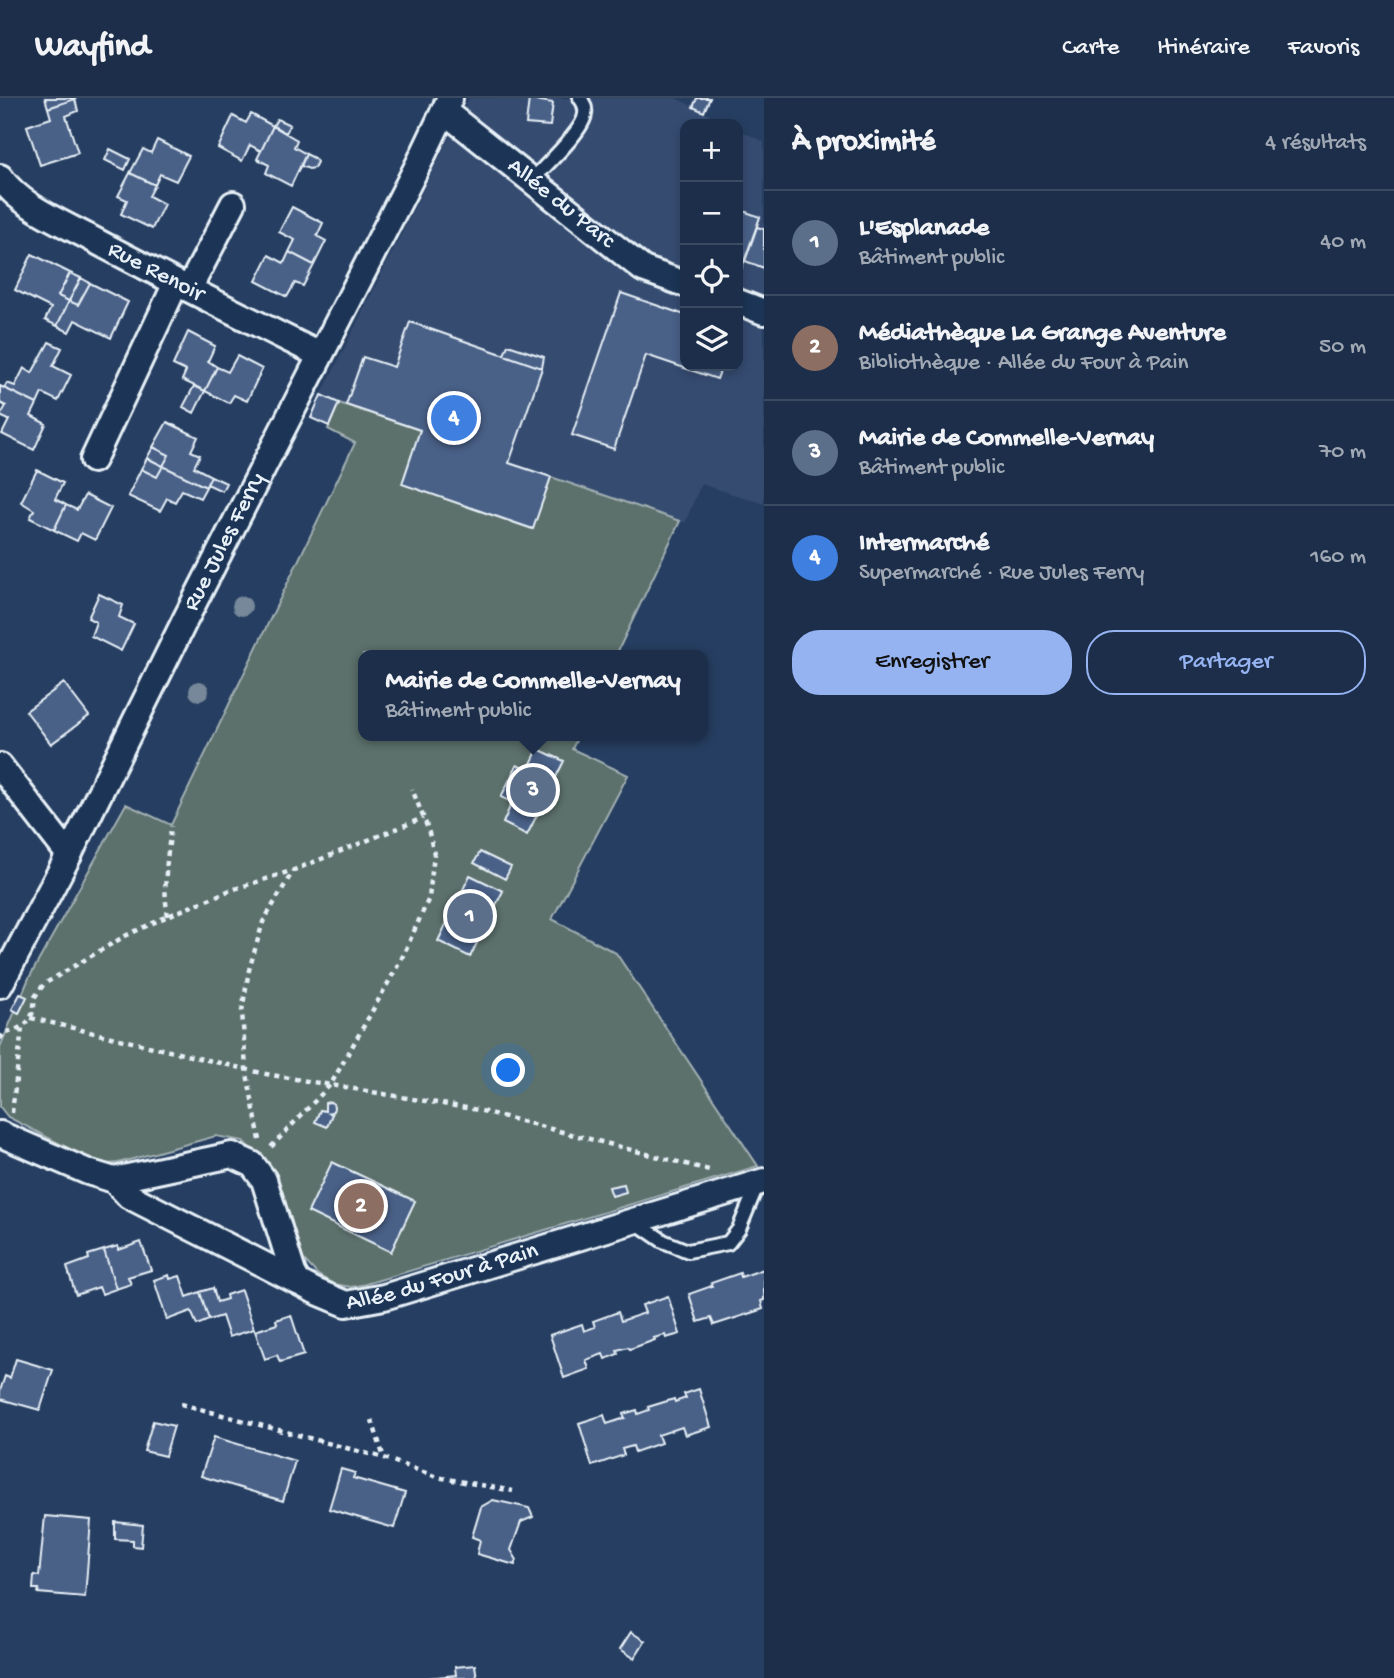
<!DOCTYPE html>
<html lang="fr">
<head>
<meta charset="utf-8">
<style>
	body { margin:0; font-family:"Gochi Hand",sans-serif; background:#293a53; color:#f1f3f6 }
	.controls { position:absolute; right:21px; top:21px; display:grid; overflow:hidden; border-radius:14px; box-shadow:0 4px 10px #0003 }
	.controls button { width:63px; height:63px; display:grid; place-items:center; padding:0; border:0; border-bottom:2px solid #3a4a61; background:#1c2e49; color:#f1f3f6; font:35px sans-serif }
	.you { position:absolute; left:509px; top:973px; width:24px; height:24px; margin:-18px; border:5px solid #fff; border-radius:50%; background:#1a73e8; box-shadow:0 0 0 10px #1a73e833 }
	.badge { display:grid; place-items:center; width:46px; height:46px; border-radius:50%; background:#95b2f1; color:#fff; font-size:23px; font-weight:700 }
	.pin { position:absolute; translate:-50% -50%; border:4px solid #fff; box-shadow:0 2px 7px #0006 }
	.popup { position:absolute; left:358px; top:552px; width:350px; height:91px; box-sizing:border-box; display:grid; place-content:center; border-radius:14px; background:#1c2e49; filter:drop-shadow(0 2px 5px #0005); font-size:23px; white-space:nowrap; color:#a0a8b4 }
	.popup b { font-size:26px; color:#f1f3f6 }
	.popup::after { content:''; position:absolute; left:50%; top:100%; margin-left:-14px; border:14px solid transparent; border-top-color:#1c2e49 }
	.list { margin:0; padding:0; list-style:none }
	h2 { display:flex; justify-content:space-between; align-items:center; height:91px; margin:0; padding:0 28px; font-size:30px }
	h2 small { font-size:23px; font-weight:400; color:#a0a8b4 }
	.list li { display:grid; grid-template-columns:46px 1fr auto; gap:21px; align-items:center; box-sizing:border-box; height:105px; padding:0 28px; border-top:2px solid #3a4a61 }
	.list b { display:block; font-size:26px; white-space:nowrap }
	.list p { margin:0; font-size:23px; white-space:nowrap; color:#a0a8b4 }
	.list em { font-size:23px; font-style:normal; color:#a0a8b4 }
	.actions { display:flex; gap:14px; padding:21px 28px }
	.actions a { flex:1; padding:16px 0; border:2px solid #95b2f1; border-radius:28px; text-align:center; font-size:24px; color:#95b2f1 }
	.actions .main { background:#95b2f1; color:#111 }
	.icon { flex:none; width:38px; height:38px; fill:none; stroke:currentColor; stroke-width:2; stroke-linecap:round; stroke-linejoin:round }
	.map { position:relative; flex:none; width:764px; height:1580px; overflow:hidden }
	header { display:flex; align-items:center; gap:42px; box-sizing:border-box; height:98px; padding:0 35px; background:#1c2e49; border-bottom:2px solid #3a4a61 }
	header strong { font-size:33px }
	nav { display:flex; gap:38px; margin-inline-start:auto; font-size:24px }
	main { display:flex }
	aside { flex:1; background:#1c2e49 }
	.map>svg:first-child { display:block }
</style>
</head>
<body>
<header>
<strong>Wayfind</strong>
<nav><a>Carte</a><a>Itinéraire</a><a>Favoris</a></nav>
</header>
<main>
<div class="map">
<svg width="764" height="1580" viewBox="0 0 764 1580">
	<rect width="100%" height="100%" fill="#263e61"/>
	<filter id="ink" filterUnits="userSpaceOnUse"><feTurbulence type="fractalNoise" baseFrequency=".0143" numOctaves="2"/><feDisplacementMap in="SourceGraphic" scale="14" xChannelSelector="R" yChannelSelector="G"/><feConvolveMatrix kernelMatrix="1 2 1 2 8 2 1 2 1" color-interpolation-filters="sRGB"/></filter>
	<g filter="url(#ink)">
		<path fill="#354b6f" d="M469,0h207l52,26h-43v242h53v-237l26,13v362l-63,-20 -16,39 -134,-46 -18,52 -131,-45 18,-54 -81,-27 -18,-8z"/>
		<path fill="#5b706c" stroke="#a2b0b2" stroke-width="2" d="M339,305l81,27 -18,54 130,45 19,-52 129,44 -64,134h-253v81h215l-6,13 56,26 -76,144 64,34 142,213 -392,118 -15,3 -17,-3 -16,-9 -15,-16 -25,-82 -35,-36 -27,-5 -98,27 -11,1 -16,-4 -83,-43 -8,-10v-60l29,-69 97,-174 45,21 184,-382 -27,-14z"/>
		<path fill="#4a6187" stroke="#e8f1f8" stroke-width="2" d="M45,0h29l1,1 -27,9z
			M697,0h13l-6,14 -11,-5z
			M75,1l3,12 -12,5 12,37 -38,12 -13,-39 24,-8 -3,-10z
			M529,1l24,4 -3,23 -24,-2z
			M251,16l22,12 -12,25 -11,-6 -8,16 -24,-13 15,-32 13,7z
			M277,21l13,6 -4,8 -13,-7z
			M273,28l24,14 -3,7 12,7 -15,32 -25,-13 3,-8 -12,-6z
			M157,42l32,16 -13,25 -16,-7 -5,11 -25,-12 13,-24 8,4z
			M110,51l20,10 -5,11 -20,-10z
			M306,56l8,4 3,4 -3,6 -5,1 -8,-3z
			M130,75l25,12 -6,11 15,8 -12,25 -31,-15 6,-14 -9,-4z
			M292,109l31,16 -6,13 9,5 -12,24 -25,-13 6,-12 -16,-8z
			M738,111l22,8 -20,56 -2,-1z
			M757,129l7,2v39l-19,-7z
			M289,154l25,13 -11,21 -8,-3 -8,14 -31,-16 13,-26 15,8z
			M32,156l38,19 -12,23 11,5 -12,25 -12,-6 6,-12 -36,-18z
			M70,175l11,5 -12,23 -11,-5z
			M81,180l9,5 -12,22 -9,-4z
			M90,185l38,19 -17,36 -36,-18 -6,12 -12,-6 12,-25 9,4z
			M621,195l64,22v51h37l-5,13 -71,-24 -32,94 -42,-14z
			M410,224l132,46 -33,95 42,14 -18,52 -131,-45 18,-54 -74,-25 17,-48 31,10z
			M188,234l27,14 -7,15 9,6 -12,24 -23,-11 4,-9 -13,-6z
			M49,244l13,6 -9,18 18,9 -13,26 -16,-8 -5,11 -33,-16 3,-5 8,3 9,-18 8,5z
			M508,247l36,12 -2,11 -38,-13z
			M237,258l25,13 -15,32 -13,-6 -5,8 -24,-12 12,-24 11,5z
			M0,288l37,18 -6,12 15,8 -12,26 -32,-16 7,-14 -9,-4 6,-10 -6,-3z
			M194,288l11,5 -11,22 -11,-6z
			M321,297l18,8 -10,23 -18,-8z
			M167,324l31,15 -7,14 9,4 -6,12 17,9 -5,11 -43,-21 6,-11 -16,-8z
			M153,349l16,8 -6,11 -16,-8z
			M147,360l16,8 -6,11 -16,-8z
			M163,368l43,21 -6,11 -18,-8 -7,12 -8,-4 -7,13 -32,-15 13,-27 16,8z
			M37,372l26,13 -8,16 11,6 -12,25 -24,-12 4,-8 -13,-8z
			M211,378l15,7 -4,8 -15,-7z
			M85,397l26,13 -16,32 -14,-7 -4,8 -23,-11 12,-25 11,5z
			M99,496l24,11 -4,12 15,7 -13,27 -30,-15 5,-14 -8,-4z
			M64,585l25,33 -38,28 -25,-33z
			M538,651l26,12 -37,74 -24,-12 9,-21 -11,-5 16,-32 11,5z
			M480,754l31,15 -6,12 -31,-16z
			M470,777l33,16 -33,66 -32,-16z
			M20,896l7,3 -8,16 -7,-4z
			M329,1004l4,1 1,5 -1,3 -4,2 3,1 -5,13 -12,-5 5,-12 5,1v-8z
			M332,1064l83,39 -24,51 -83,-40z
			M624,1086l2,8 -14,4 -3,-9z
			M141,1144l10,28 -23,7 3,7 -15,5 -12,-39 14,-4 1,4z
			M104,1152l12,39 -14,5 -3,-7 -23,8 -9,-28 22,-8 -1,-4z
			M764,1171v31l-3,1 2,8 -49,16 -3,-7 -13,4 -9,-28 23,-8 -1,-3 29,-10 1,4z
			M169,1177l1,4 10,-3 7,21 13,-5 9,28 -12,5 -6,-14 -24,9 -13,-40z
			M213,1190l4,14 10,-3 -1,-4 15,-5 13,39 -25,8 -7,-21 -13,4 -9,-28z
			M668,1198l12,38 -14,4 -1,-3 -11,3 1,2 -25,9 -2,-2 -11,3 1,4 -13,5 -2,-5 -17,6 3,9 -25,9 -14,-43 32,-11 2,7 11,-4 -2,-6 25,-9 3,9 24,-8 -3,-8z
			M291,1217l13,40 -24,7 -3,-7 -12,4 -10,-28 22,-7 -1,-4z
			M16,1261l37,11 -13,40 -40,-11v-8l5,-15 5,2z
			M699,1291l12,38 -26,8 -3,-8 -24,8 3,8 -26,9 -2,-6 -11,3 2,6 -32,11 -13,-43 25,-8 3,9 18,-6 -2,-4 14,-4 1,4 11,-4 -1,-3 26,-8 1,3 11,-4 -2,-4z
			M153,1323l21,5 -9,30 -21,-5z
			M214,1339l81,24 -12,40 -82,-25z
			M341,1371l14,4 -2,5 52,15 -11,35 -65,-19z
			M493,1402l36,8 4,9 -12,5 -10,28 6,10 -2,5 -38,-11 3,-14 -8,-3 9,-30z
			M45,1418l46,4 -6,77 -47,-4 1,-4h-6l1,-14 5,1z
			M115,1424l28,3 -2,22 -8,-1v-6l-18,-1z
			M631,1534l14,9 -11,17 -14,-9z
			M475,1567l2,13h-50l29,-3 -1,-8z"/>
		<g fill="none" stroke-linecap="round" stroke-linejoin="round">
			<g stroke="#e8f1f8" stroke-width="18">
				<path id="service" d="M532,82c12,-13 52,-50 53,-66 1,-6 -1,-11 -5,-16
					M634,1123l29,20 25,10 40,-8 11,-14 19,-46"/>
			</g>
			<g stroke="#e8f1f8" stroke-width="30">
				<g id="minor">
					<path id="s1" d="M444,13l199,158 42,15"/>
					<path id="s2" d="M0,79c21,30 61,45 92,62 75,40 152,78 228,116"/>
					<path d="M189,191l44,-85"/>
					<path d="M738,204l26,10"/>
					<path d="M93,362l83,-177"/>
					<path d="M0,668l69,89"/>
					<path id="s3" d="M0,887l69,-130 117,-237 234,-457 30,-63"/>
					<path id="s4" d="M0,1036l88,38 26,8 118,-25 20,9 12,16 29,93 5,9 17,9 31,13 38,-7 380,-116"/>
					<path d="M114,1082l15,16 169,86"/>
				</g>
			</g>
			<path stroke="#e8f1f8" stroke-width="4.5" stroke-dasharray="5 5" stroke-linecap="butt" d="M168,818c-6,-29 0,-61 3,-90
				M31,920l235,56 212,36 231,60
				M0,941l5,-7c19,-2 31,-14 29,-34l10,-14 81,-48 43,-20 60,-25 66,-21 129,-52
				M12,1015l10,-85
				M260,1042l-14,-71 -4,-58 7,-41 14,-48 30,-51
				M271,1049l60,-63 70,-124 28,-62 5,-44 -6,-25 -16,-40
				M181,1306l203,54
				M372,1322l12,38 53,19 76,14"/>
			<use href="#service" stroke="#1d3557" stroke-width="12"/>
			<use href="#minor" stroke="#1d3557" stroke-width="24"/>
		</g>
		<g fill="#768899">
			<circle cx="242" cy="508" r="10"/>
			<circle cx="199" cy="593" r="10"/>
		</g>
	</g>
	<g text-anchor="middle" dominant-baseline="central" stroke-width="5" stroke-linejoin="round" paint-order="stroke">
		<g font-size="24" fill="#e8f1f8" stroke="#1d3557">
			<text stroke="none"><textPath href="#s1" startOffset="149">Allée du Parc</textPath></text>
			<text stroke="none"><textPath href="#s2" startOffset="184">Rue Renoir</textPath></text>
			<text stroke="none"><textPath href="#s3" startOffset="497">Rue Jules Ferry</textPath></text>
			<text stroke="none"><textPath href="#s4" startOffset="546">Allée du Four à Pain</textPath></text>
		</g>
	</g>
</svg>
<div class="controls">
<button>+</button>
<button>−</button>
<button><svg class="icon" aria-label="locate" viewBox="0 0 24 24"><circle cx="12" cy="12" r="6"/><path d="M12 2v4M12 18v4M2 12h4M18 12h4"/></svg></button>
<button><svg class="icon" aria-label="layers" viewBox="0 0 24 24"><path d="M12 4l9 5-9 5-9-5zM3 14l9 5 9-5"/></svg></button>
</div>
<div class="you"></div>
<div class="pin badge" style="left:470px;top:818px;background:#5c6f8a">1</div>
<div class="pin badge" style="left:361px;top:1108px;background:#8d6e63">2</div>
<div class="pin badge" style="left:533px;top:692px;background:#5c6f8a">3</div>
<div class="popup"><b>Mairie de Commelle-Vernay</b>Bâtiment public</div>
<div class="pin badge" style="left:454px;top:320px;background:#3f7fe0">4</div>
</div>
<aside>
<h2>À proximité<small>4 résultats</small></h2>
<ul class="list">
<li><span class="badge" style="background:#5c6f8a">1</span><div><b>L'Esplanade</b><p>Bâtiment public</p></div><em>40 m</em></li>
<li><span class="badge" style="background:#8d6e63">2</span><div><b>Médiathèque La Grange Aventure</b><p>Bibliothèque · Allée du Four à Pain</p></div><em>50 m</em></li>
<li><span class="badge" style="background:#5c6f8a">3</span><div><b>Mairie de Commelle-Vernay</b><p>Bâtiment public</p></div><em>70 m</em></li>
<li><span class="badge" style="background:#3f7fe0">4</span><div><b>Intermarché</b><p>Supermarché · Rue Jules Ferry</p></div><em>160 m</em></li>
</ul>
<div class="actions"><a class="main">Enregistrer</a><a>Partager</a></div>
</aside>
</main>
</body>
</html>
